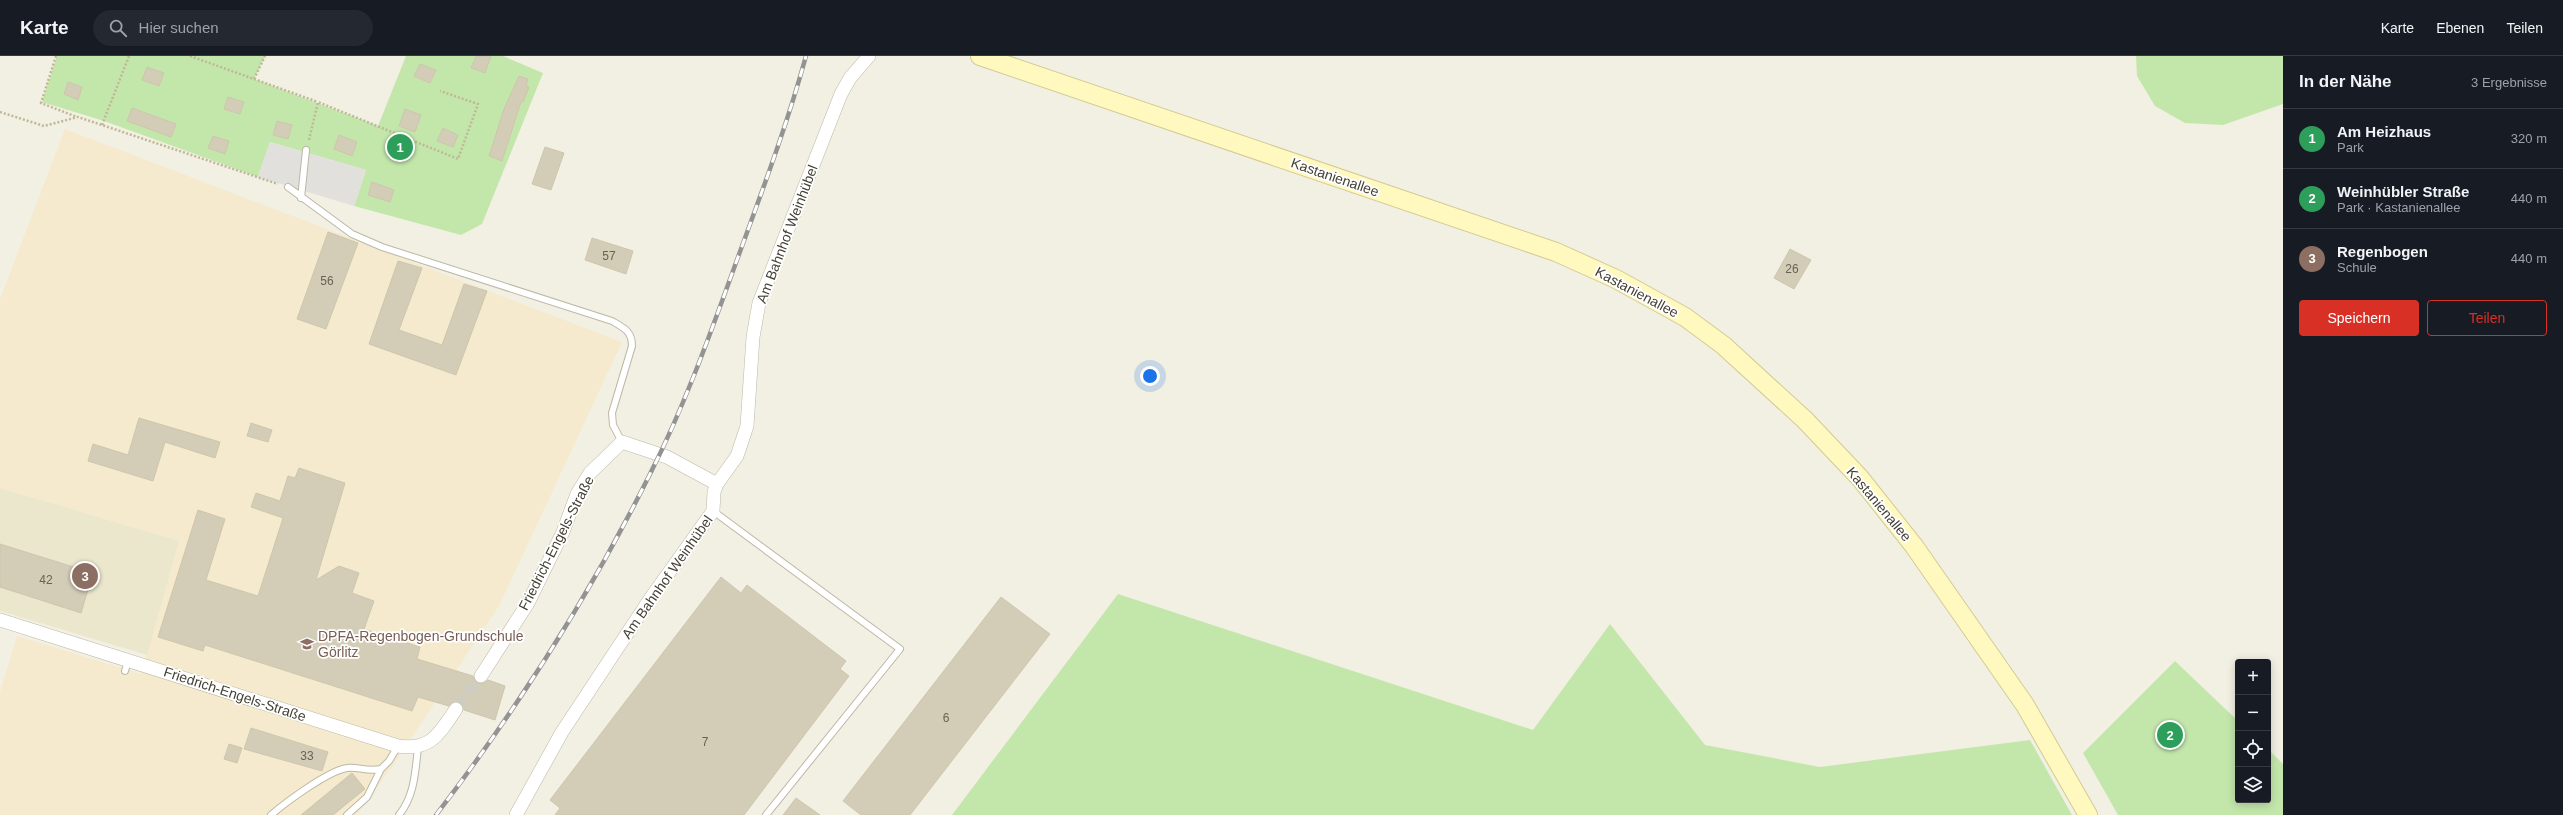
<!DOCTYPE html>
<html lang="de">
<head>
<meta charset="utf-8">
<style>
	body { margin:0; font-family:Helvetica,sans-serif; background:#242831; color:#f1f3f6 }
	.controls { position:absolute; right:12px; bottom:12px; display:grid; overflow:hidden; border-radius:4px; box-shadow:0 2px 10px #0003 }
	.controls button { width:36px; height:36px; display:grid; place-items:center; padding:0; border:0; border-bottom:1px solid #363941; background:#171b24; color:#f1f3f6; font:20px sans-serif }
	.you { position:absolute; left:1150px; top:320px; width:14px; height:14px; margin:-10px; border:3px solid #fff; border-radius:50%; background:#1a73e8; box-shadow:0 0 0 6px #1a73e833 }
	.badge { display:grid; place-items:center; width:26px; height:26px; border-radius:50%; background:#d93025; color:#fff; font-size:13px; font-weight:700 }
	.pin { position:absolute; translate:-50% -50%; border:2px solid #fff; box-shadow:0 1px 4px #0006 }
	.list { margin:0; padding:0; list-style:none }
	h2 { display:flex; justify-content:space-between; align-items:center; height:52px; margin:0; padding:0 16px; font-size:17px }
	h2 small { font-size:13px; font-weight:400; color:#9ea1a6 }
	.list li { display:grid; grid-template-columns:26px 1fr auto; gap:12px; align-items:center; box-sizing:border-box; height:60px; padding:0 16px; border-top:1px solid #363941 }
	.list b { display:block; font-size:15px; white-space:nowrap }
	.list p { margin:0; font-size:13px; white-space:nowrap; color:#9ea1a6 }
	.list em { font-size:13px; font-style:normal; color:#9ea1a6 }
	.actions { display:flex; gap:8px; padding:12px 16px }
	.actions a { flex:1; padding:9px 0; border:1px solid #d93025; border-radius:4px; text-align:center; font-size:14px; color:#d93025 }
	.actions .main { background:#d93025; color:#fff }
	.icon { flex:none; width:22px; height:22px; fill:none; stroke:currentColor; stroke-width:2; stroke-linecap:round; stroke-linejoin:round }
	.map { position:relative; flex:none; width:2283px; height:759px; overflow:hidden }
	header { display:flex; align-items:center; gap:24px; box-sizing:border-box; height:56px; padding:0 20px; background:#171b24; border-bottom:1px solid #363941 }
	header strong { font-size:19px }
	nav { display:flex; gap:22px; margin-inline-start:auto; font-size:14px }
	.search { width:280px; height:36px; background:#242831; display:flex; align-items:center; gap:10px; box-sizing:border-box; padding:0 14px; border-radius:22px; color:#9ea1a6; font-size:15px }
	main { display:flex }
	aside { flex:1; background:#171b24 }
	.map>svg:first-child { display:block }
</style>
</head>
<body>
<header>
<strong>Karte</strong>
<div class="search"><svg class="icon" aria-label="search" viewBox="0 0 24 24"><circle cx="10" cy="10" r="6"/><path d="M15 15l6 6"/></svg>Hier suchen</div>
<nav><a>Karte</a><a>Ebenen</a><a>Teilen</a></nav>
</header>
<main>
<div class="map">
<svg width="2283" height="759" viewBox="0 0 2283 759">
	<rect width="100%" height="100%" fill="#f2efe3"/>
	<path fill="#f5eacd" d="M65,73l557,213 -123,264 -107,161 -35,48h-357v-123l17,-56 124,38 38,-133 -179,-53v-189z"/>
	<path fill="#ebe7cd" d="M0,432l179,53 -32,114 -147,-44z"/>
	<path fill="#c3e7ab" d="M57,0h208l-11,23 124,47 28,-70h97l40,17 -61,151 -21,11 -107,-29 12,-36 -96,-28 -12,35 -154,-56 -62,-19z
		M2136,0h147v48l-60,21 -38,-2 -30,-17 -18,-30z
		M1118,538l415,136 77,-106 95,121 115,22 210,-27 42,75h-1120z
		M2175,605l63,60v79h30v-51l15,15v51h-165l-35,-62z"/>
	<path fill="#e2e0dc" d="M270,86l96,28 -12,36 -96,-29z"/>
	<path fill="#d3cdb8" stroke="#cec6ac" d="M476,0h15l-6,17 -14,-5z
		M420,8l16,6 -6,13 -16,-7z
		M147,11l17,6 -5,13 -17,-6z
		M519,20l9,3 -2,7 3,1 -6,15h-2l-19,59 -13,-5 15,-47z
		M68,26l14,5 -4,13 -14,-6z
		M228,41l16,5 -4,12 -16,-5z
		M132,52l44,16 -5,13 -44,-16z
		M405,53l16,6 -6,17 -16,-6z
		M277,65l15,4 -4,14 -15,-4z
		M443,72l15,7 -5,12 -16,-6z
		M339,79l18,7 -5,14 -18,-7z
		M213,80l16,5 -4,13 -17,-6z
		M545,91l19,6 -13,37 -19,-6z
		M372,126l22,8 -4,12 -22,-7z
		M328,176l30,11 -32,86 -29,-10z
		M592,182l41,13 -7,23 -41,-14z
		M1790,193l21,11 -17,29 -20,-11z
		M398,205l24,7 -23,62 43,15 22,-61 23,7 -31,84 -87,-31z
		M139,362l81,24 -5,16 -50,-16 -12,39 -65,-20 5,-17 35,11z
		M251,367l21,7 -4,12 -21,-6z
		M299,412l46,15 -29,97 23,-14 20,7 -7,20 22,8 -10,28 56,18 -3,12 56,17 4,7h7l4,-3 17,6 -10,34 -31,-10 -1,-5 -6,-4 -8,5 -31,-9 -6,14 -207,-66 -2,6 -45,-14 40,-127 27,9 -19,61 52,16 25,-78 -32,-11 5,-14 24,8 8,-25 7,2z
		M0,488l93,29 -12,40 -81,-26z
		M721,521l20,16 6,-8 99,76 -6,8 9,7 -105,139h-189l5,-7 -10,-8z
		M1001,541l49,37 -140,181h-49l-18,-14z
		M251,672l77,24 -6,19 -78,-22z
		M229,688l13,4 -5,15 -13,-4z
		M352,717l13,16 -32,26h-32z
		M796,742l24,17h-37z"/>
	<g fill="none" stroke-linecap="round" stroke-linejoin="round">
		<path stroke="#cfccc0" stroke-width="13" stroke-dasharray="13 6" stroke-linecap="butt" d="M456,653l25,-33"/>
		<g stroke="#bdb8a6" stroke-width="8">
			<path id="lane" d="M288,131l64,47 30,13 230,74c12,7 20,10 20,25l-20,67 1,12 9,17
				M301,142l5,-48
				M713,455l187,138 -134,166
				M125,615l3,-10
				M271,759c15,-13 57,-44 76,-47 10,-2 19,4 34,1
				M347,759l20,-18 14,-28 8,-8 9,-15
				M399,759c16,-20 16,-43 19,-67"/>
		</g>
		<g stroke="#bdb8a6" stroke-width="14">
			<path id="street" d="M0,564l398,126c33,5 41,-12 58,-37
				M481,620l47,-73 35,-71 14,-38 13,-21 32,-31 45,15 50,27
				M516,759l46,-83 88,-133 63,-88 1,-19 3,-8 20,-28 10,-30 6,-89 6,-34 82,-209 9,-16 19,-22"/>
		</g>
		<g stroke="#d3cb92" stroke-width="20">
			<path id="secondary" d="M980,0l576,196 60,27 69,38 38,28 82,75 55,58 54,68 111,159 63,110"/>
		</g>
		<path stroke="#bfb797" stroke-width="2.5" stroke-dasharray="2 2" stroke-linecap="butt" d="M56,0l-15,47 36,14
			M190,0l128,46
			M254,23l11,-23
			M0,56l44,14 34,-9 200,67
			M102,69l27,-69
			M309,84l9,-38 140,57 20,-55 -38,-13"/>
		<use href="#lane" stroke="#fff" stroke-width="6"/>
		<use href="#street" stroke="#fff" stroke-width="13"/>
		<use href="#secondary" stroke="#fff9c0" stroke-width="18"/>
		<g stroke="#939393" stroke-width="4.5">
			<path id="rail" d="M436,759c82,-107 155,-222 215,-343 38,-75 65,-155 94,-234 22,-60 44,-120 61,-182"/>
		</g>
		<use href="#rail" stroke="#fff" stroke-width="3" stroke-dasharray="9" stroke-linecap="butt"/>
	</g>
	<defs>
		<g id="school-bare" transform="scale(1.08)"><path d="M0-5L7-2L0 1L-7-2ZM-4 1L0 2.5L4 1V4Q0 6-4 4Z" fill="#8d6e63" stroke="#fff" stroke-width="2.5" paint-order="stroke"/></g>
	</defs>
	<g fill-rule="evenodd">
		<use href="#school-bare" x="307" y="588"/>
	</g>
	<g text-anchor="middle" dominant-baseline="central" stroke-width="3.5" stroke-linejoin="round" paint-order="stroke">
		<g font-size="12" fill="#676254">
			<text x="609" y="200">57</text>
			<text x="1792" y="213">26</text>
			<text x="327" y="225">56</text>
			<text x="46" y="524">42</text>
			<text x="946" y="662">6</text>
			<text x="705" y="686">7</text>
			<text x="307" y="700">33</text>
		</g>
		<g font-size="14" fill="#433f33" stroke="#fff">
			<text transform="translate(1335 121) rotate(19)">Kastanienallee</text>
			<text transform="translate(787 178) rotate(-69)">Am Bahnhof Weinhübel</text>
			<text transform="translate(1637 236) rotate(28)">Kastanienallee</text>
			<text transform="translate(1879 448) rotate(50)">Kastanienallee</text>
			<text transform="translate(556 487) rotate(-63)">Friedrich-Engels-Straße</text>
			<text transform="translate(667 521) rotate(-55)">Am Bahnhof Weinhübel</text>
			<text transform="translate(235 638) rotate(18)">Friedrich-Engels-Straße</text>
		</g>
		<g font-size="14" fill="#785e54" stroke="#fff" text-anchor="start">
			<text x="318" y="580">DPFA-Regenbogen-Grundschule<tspan x="318" dy="16">Görlitz</tspan></text>
		</g>
	</g>
</svg>
<div class="controls">
<button>+</button>
<button>−</button>
<button><svg class="icon" aria-label="locate" viewBox="0 0 24 24"><circle cx="12" cy="12" r="6"/><path d="M12 2v4M12 18v4M2 12h4M18 12h4"/></svg></button>
<button><svg class="icon" aria-label="layers" viewBox="0 0 24 24"><path d="M12 4l9 5-9 5-9-5zM3 14l9 5 9-5"/></svg></button>
</div>
<div class="you"></div>
<div class="pin badge" style="left:400px;top:91px;background:#2e9e5b">1</div>
<div class="pin badge" style="left:2170px;top:679px;background:#2e9e5b">2</div>
<div class="pin badge" style="left:85px;top:520px;background:#8d6e63">3</div>
</div>
<aside>
<h2>In der Nähe<small>3 Ergebnisse</small></h2>
<ul class="list">
<li><span class="badge" style="background:#2e9e5b">1</span><div><b>Am Heizhaus</b><p>Park</p></div><em>320 m</em></li>
<li><span class="badge" style="background:#2e9e5b">2</span><div><b>Weinhübler Straße</b><p>Park · Kastanienallee</p></div><em>440 m</em></li>
<li><span class="badge" style="background:#8d6e63">3</span><div><b>Regenbogen</b><p>Schule</p></div><em>440 m</em></li>
</ul>
<div class="actions"><a class="main">Speichern</a><a>Teilen</a></div>
</aside>
</main>
</body>
</html>
